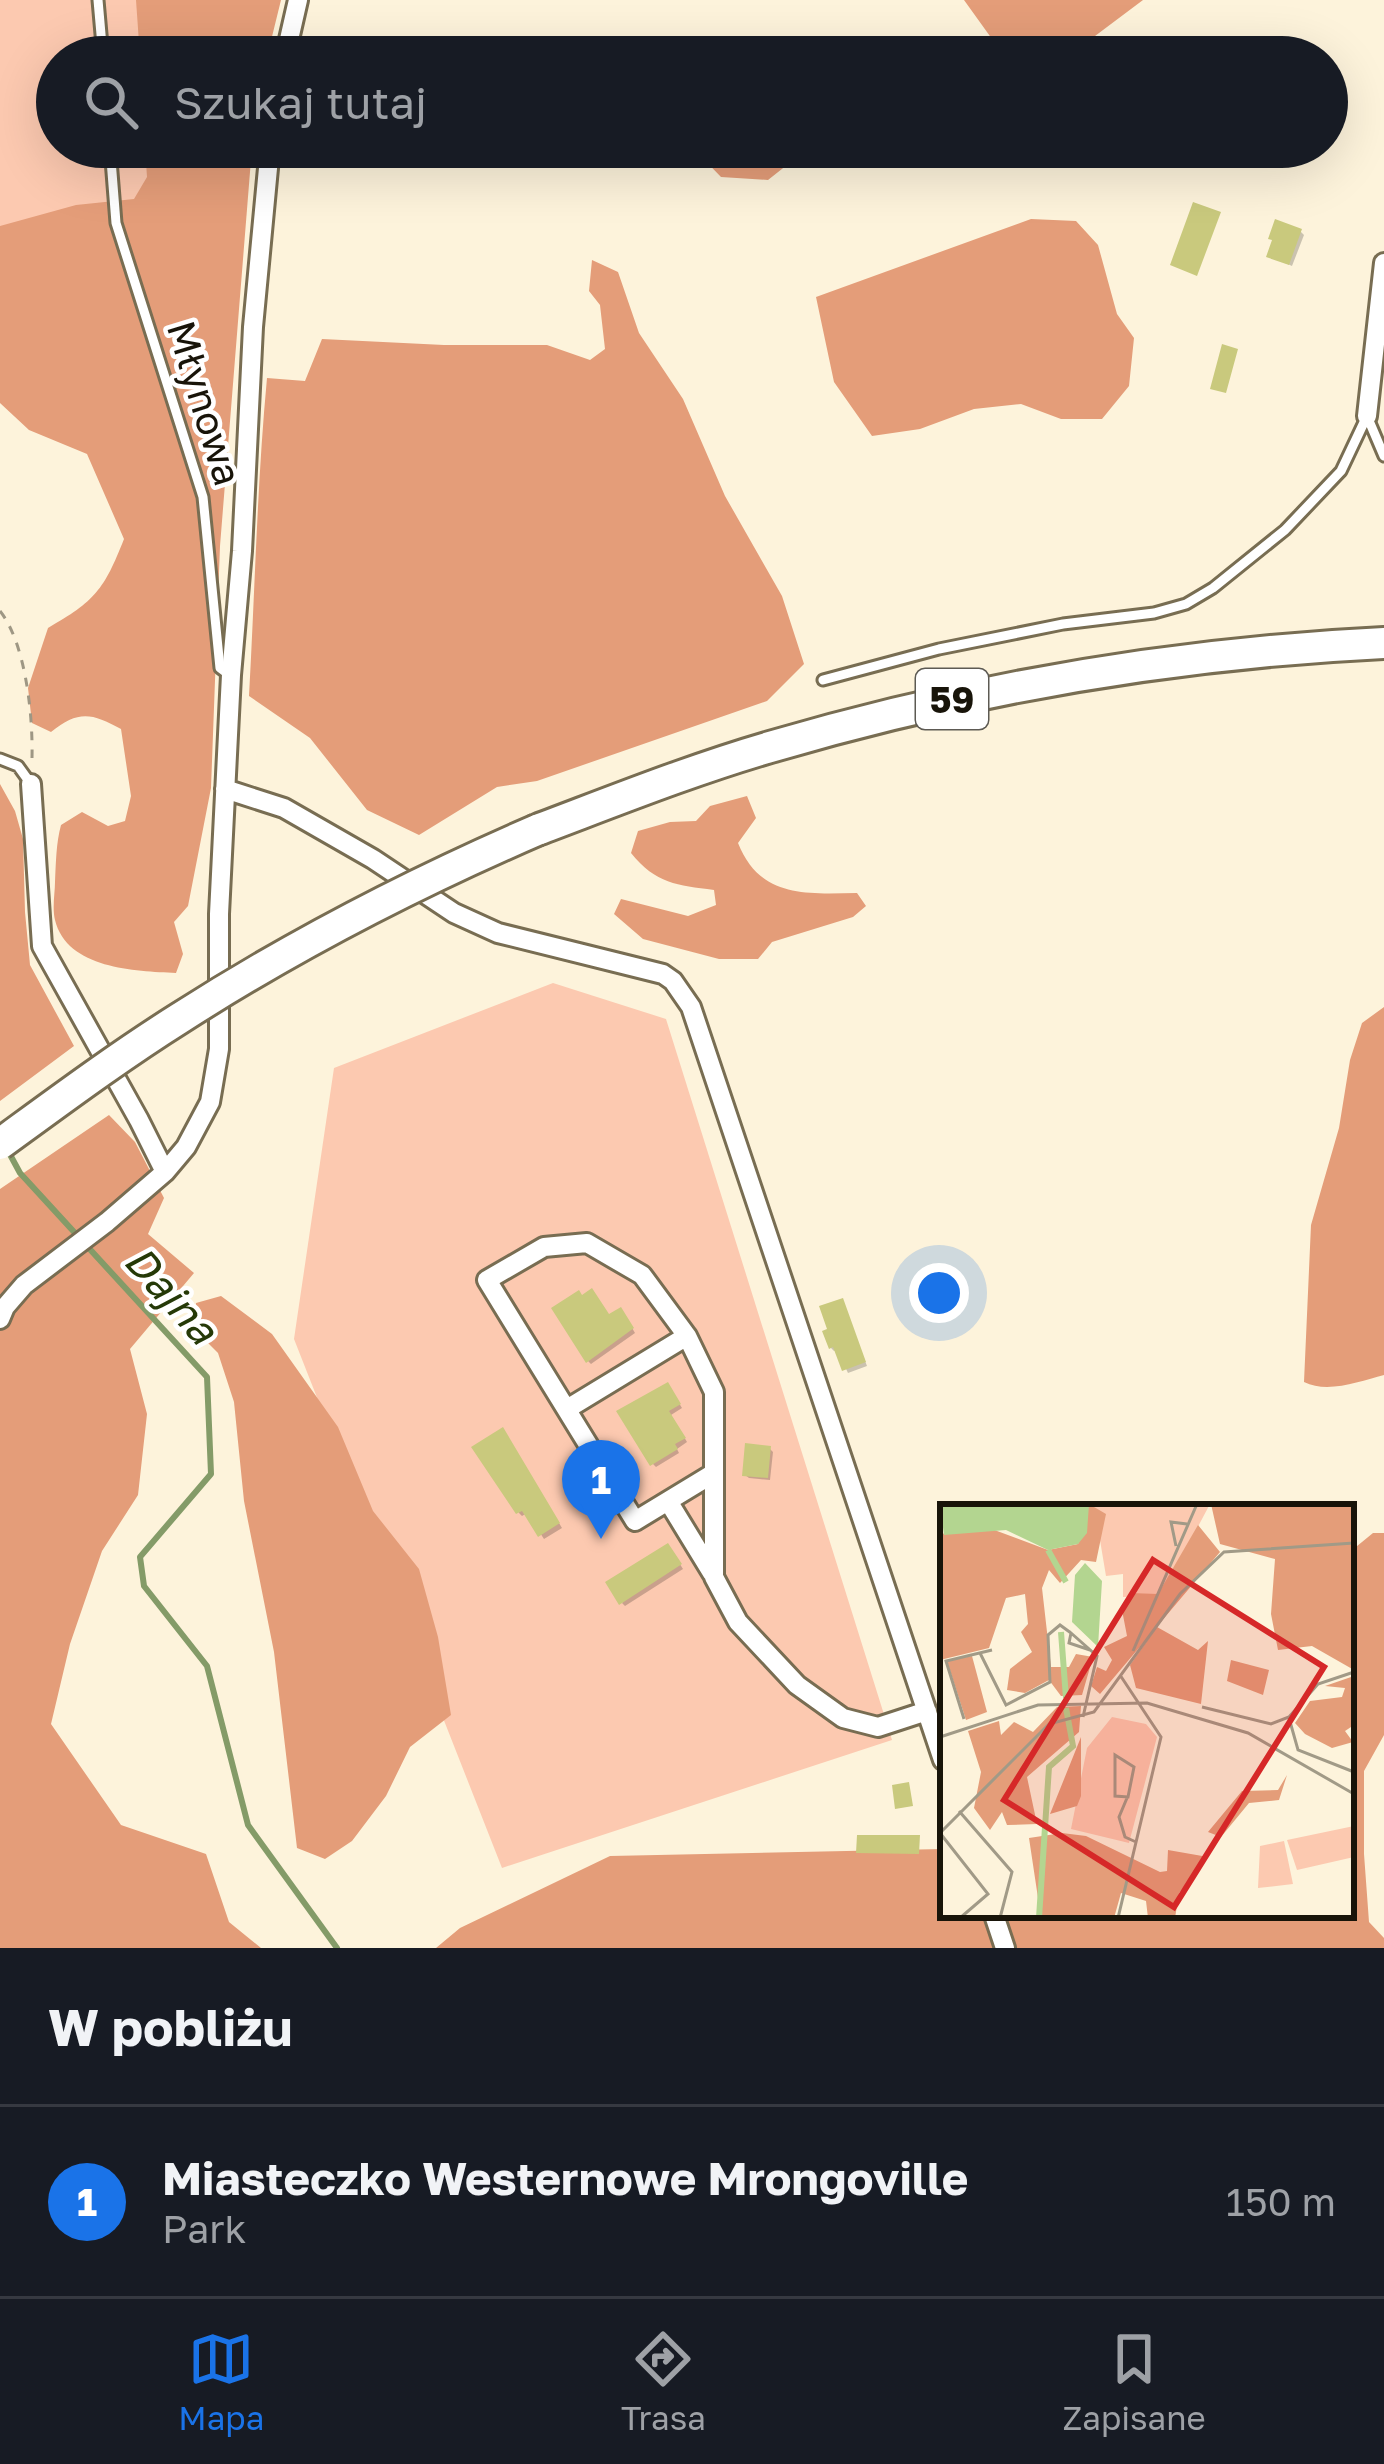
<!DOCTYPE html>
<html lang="pl">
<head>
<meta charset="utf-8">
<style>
	body { margin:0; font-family:"Golos Text",sans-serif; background:#242831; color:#f1f3f6 }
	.you { position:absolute; left:939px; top:1293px; width:42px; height:42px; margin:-30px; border:9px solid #fff; border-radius:50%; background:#1a73e8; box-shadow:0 0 0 18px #1a73e833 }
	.badge { display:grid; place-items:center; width:78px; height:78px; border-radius:50%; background:#1a73e8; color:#fff; font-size:39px; font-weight:700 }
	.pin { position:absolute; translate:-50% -99px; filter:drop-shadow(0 3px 6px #0008) }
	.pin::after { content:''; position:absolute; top:63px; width:42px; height:36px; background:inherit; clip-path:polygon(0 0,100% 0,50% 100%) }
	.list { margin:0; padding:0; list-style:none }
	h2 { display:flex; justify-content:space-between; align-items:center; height:156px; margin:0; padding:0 48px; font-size:51px }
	h2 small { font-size:39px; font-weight:400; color:#9ea1a6 }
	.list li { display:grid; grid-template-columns:78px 1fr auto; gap:36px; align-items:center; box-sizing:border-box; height:192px; padding:0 48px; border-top:3px solid #363941 }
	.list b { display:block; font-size:45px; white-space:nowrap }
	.list p { margin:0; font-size:39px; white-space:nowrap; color:#9ea1a6 }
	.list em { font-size:39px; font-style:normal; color:#9ea1a6 }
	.icon { flex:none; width:66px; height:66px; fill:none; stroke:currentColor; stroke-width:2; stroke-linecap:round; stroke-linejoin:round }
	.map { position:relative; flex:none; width:1384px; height:1948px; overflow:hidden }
	.search { position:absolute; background:#171b24; box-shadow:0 12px 48px #0002; left:36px; right:36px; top:36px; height:132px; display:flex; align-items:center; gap:30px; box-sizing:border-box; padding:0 42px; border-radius:66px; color:#9ea1a6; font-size:45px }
	.sheet { height:348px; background:#171b24 }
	nav { display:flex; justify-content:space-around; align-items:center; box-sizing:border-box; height:168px; border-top:3px solid #363941; background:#171b24; font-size:33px; color:#9ea1a6 }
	nav a { display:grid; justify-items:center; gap:6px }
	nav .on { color:#1a73e8 }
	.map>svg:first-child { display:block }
</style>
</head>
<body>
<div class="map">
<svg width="1384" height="1948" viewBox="0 0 1384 1948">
	<rect width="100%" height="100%" fill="#fdf3db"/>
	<path fill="#fcc9b0" d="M0,0h161l4,57h-108v90h114l3,36 -174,112z
		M553,983l113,36 226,721 -390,128 -208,-529 40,-271z"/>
	<path fill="#e49d79" d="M136,0h145l-14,57h-127z
		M964,0h179l-76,57h-29l-46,-18z
		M145,147h107l-32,399 -9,242 -23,118 -14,16 9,32 -7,19c-41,-2 -109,-4 -121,-53 -3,-12 0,-27 0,-38 1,-20 1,-38 6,-57l21,-13 26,14 17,-5 6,-25 -10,-67c-29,-16 -43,-19 -70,3l-19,-9 -4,-35 20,-60c47,-27 56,-38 76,-89l-37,-85 -58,-24 -29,-27v-177l76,-21 58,-6 13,-22z
		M692,147h99l1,14 -24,19 -47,-3z
		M1031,219l45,2 22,24 19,69 17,24 -5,48 -27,33h-41l-40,-15 -47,5 -54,20 -48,7 -38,-54 -18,-85z
		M592,260l26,12 21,61 44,66 42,97 57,100 22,68 -37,37 -230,80 -40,6 -78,48 -52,-25 -57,-72 -61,-42c6,-106 8,-212 18,-318l38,3 17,-42 122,6h103l43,15 15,-11 -5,-44 -11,-14z
		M0,784l15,27 8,28 2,73 5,53 44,81 -74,55z
		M747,796l9,22 -18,25c22,55 67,51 119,50l9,13 -13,11 -81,25 -14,17h-39l-76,-20 -29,-25 7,-15 67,17 28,-11 -2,-15c-37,-5 -58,-6 -83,-37l7,-22 32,-9 26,-1 14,-15z
		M1384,1007v368c-24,6 -56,19 -80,7l7,-157 28,-97 11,-68 12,-37z
		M109,1115l26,27 29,56 -16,36 46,39 -64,76 17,65 -9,81 -36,56 -32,93 -19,80 70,101 85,29 23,68 32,26h-261v-759z
		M221,1296l51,38 66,93 35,84 46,58 19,68 13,78 -41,32 -24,49 -34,45 -27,18 -28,-11 -23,-196 -30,-151 -10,-99 -16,-49 -25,-25 3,-25z
		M1373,1533h11v202l-20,36v83l5,68 15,16v10h-948l24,-20 150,-72 333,-7v66h408v-364z"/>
	<path fill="#0003" d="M1300,231l4,4 -12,31 -22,-10z
		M842,1301l25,65 -19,7 -11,-23 -3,1 -3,-3z
		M624,1314l11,19 -44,31 -3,-3 21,-43z
		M671,1390l11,18 -11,7 16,27 -10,7 2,4 -23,14 -3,-3z
		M506,1434l56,94 -18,11 -17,-26 -5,3 -3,-3z
		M770,1449l3,3 -3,28 -21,-2 -4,-3z
		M671,1550l12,19 -58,37 -3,-3z"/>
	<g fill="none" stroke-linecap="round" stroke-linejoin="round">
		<path stroke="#849b68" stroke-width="6" d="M7,1149l13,24 187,204 4,97 -71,83 4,29 63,80 41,159 89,123"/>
	</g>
	<path fill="#c9c97d" d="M1193,202l28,10 -24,64 -27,-11z
		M1275,219l27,10 -13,36 -23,-8 6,-17 -4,-1z
		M1222,344l16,5 -12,44 -16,-4z
		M592,1288l17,26 12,-7 13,21 -48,35 -35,-55 28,-18 3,5z
		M843,1298l23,64 -24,9 -9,-24 -4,2 -7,-18 5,-2 -8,-23z
		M668,1382l13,22 -12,7 17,27 -11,6 3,5 -28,17 -34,-55z
		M503,1427l57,96 -22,14 -16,-26 -6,3 -45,-67z
		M745,1443l26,3 -3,32 -26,-2z
		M668,1543l14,21 -63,41 -14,-23z
		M909,1782l4,24 -18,3 -3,-24z
		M857,1835h63l-1,19 -63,-1z"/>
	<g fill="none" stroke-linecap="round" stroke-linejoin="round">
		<g stroke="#786d52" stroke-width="15">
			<path id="lane" d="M98,0l5,57
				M110,147l6,76 87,274 17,171 8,6
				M1367,416l17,40
				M823,680l116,-31 124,-25 91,-11 32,-9 27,-16 72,-58 56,-59 26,-55
				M0,759l18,7 13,18"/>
		</g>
		<g stroke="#786d52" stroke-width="24">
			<path id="street" d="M285,57l13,-57
				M1367,416l17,-153
				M31,784l11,162 97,174 26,52
				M225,789l59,19 89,51 81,54 44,20 165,41 10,7 18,26 252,753
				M587,1243l55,32 45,61 27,56v81l-79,48 -148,-241 57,-33z
				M0,1319l5,-12 19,-22 83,-63 58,-50 21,-25 24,-45 9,-53v-135l12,-239 11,-124 11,-224 17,-180
				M567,1409l120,-73
				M714,1473v104l24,45 59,63 46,33 35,9 49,-16
				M668,1501l44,72
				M994,1915l11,33"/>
		</g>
		<g stroke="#786d52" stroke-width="36">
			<path id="primary" d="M537,830c77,-29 154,-60 233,-83 201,-59 405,-94 614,-104"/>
		</g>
		<path stroke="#9e9784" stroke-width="3" stroke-dasharray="9 9" stroke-linecap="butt" d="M0,611c26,33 33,105 32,147"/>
		<use href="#lane" stroke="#fff" stroke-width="9"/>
		<use href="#street" stroke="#fff" stroke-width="18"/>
		<use href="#primary" stroke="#fff" stroke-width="30"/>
		<g stroke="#786d52" stroke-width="36" stroke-linecap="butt">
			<path id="primary-bridge" d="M0,1144c59,-43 118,-87 180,-126 114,-73 232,-134 357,-188"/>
		</g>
		<use href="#primary-bridge" stroke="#fff" stroke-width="30"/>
	</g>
	<g text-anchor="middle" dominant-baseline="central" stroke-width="9" stroke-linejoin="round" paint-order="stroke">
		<rect fill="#fff" stroke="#5d5a53" stroke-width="3" x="916" y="669" width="72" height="60" rx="9"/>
		<g font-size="36" font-weight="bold" fill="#181409">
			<text x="952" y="699">59</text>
		</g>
		<g font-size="39" fill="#181409" stroke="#fff">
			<text transform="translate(205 403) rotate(73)">Młynowa</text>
		</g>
		<g font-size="42" font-style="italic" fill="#253907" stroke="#fff">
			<text transform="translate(172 1294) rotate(48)">Dajna</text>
		</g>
	</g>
	<g transform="translate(940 1504)">
		<rect width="414" height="414" fill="#fdf3db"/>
		<path d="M154,0h116l-49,92 -38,1v-23l-17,2zM172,213l34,7 11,13 -28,106 -58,-14 16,-81zM414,322v31l-57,13 -10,-30zM344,337l9,43 -35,4 2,-42z" fill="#fcc9b0"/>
		<path d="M149,0l17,10 -10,48 -15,-2 -21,23 -11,-13 -7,18 9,79h18l7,-13 17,3 -11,38 -21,1 -12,-16 -24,13 -18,-3 3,-21 22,-17 -11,-20 7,-8 -3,-30 -19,4 -17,50 -49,12v-126l49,-6 59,22 30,-6zM271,0h143v166l-42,-24 -34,4 -7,-36 4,-55 -55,-15zM258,21l22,27 -120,142 -9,-8 6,-19 9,4 6,-11 -8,-13 23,-11 -5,-26 8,-17 28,1zM217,123l41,23 10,-9 -7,63 -65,-16 -6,-23zM32,152l15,56 -21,8 -19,-59zM291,156l38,10 -6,25 -36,-14zM414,172v49l-9,6 8,11 -21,6 -27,-14 -10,-11 15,-22 32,-4 3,-9 -20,-2zM141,202l-2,26 -52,45 10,47 -30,1 -5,-13 -12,18 -16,-22 7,-36 -13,-41 31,-10 2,14 13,-13 19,10 24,-25zM141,233v59l-4,10 -27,8zM347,271l-8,25 -30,3 -28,34 -13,-5 34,-41 36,-1zM122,329l24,3 74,36 7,-1 1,-21 40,7 -29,36 -4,25h-27l-2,-17 -25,-8 -7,25h-73l-12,-80z" fill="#e49d79"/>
		<path d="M0,0h149l-2,29 -9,11 -30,6 -42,-20 -62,5zM145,59l17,18 -4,66 -26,-25 3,-47z" fill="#b3d590"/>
		<path fill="none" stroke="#b3d590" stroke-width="6" d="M108,46l18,32M121,128l5,66M99,414l10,-151 24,-21 -7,-38"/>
		<path fill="none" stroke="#a19a87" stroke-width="3" d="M236,42l-5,-24 16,2M193,147l64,-147M40,149l26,52 44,-23 -2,-47 12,-10 11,8M262,203l69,17 18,-7 29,-33 36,-12M143,213l14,-61 -26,-23 -2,10 21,7M349,214l9,32 56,22M24,215l-18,-58 46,-11M0,233l98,-32 109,-2 101,30 106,61M175,251l19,12 -6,30 -13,-1zM187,294l-8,19 6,20 11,5M19,307l53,61 -12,46M0,329l109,-109 45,-12 86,-118 44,-42 130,-9M0,329l48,61 -28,24M178,414l43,-181 -41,-62"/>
		<path fill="#d62828" fill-opacity="0.15" stroke="#d62828" stroke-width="6" d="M213,56l171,107 -150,240 -170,-107z"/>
		<rect width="414" height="414" fill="none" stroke="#181409" stroke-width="6"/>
	</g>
</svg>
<div class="you"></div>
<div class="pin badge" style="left:601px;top:1539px">1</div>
<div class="search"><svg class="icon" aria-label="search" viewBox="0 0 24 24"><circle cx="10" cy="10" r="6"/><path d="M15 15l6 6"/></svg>Szukaj tutaj</div>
</div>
<section class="sheet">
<h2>W pobliżu<small></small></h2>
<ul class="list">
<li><span class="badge">1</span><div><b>Miasteczko Westernowe Mrongoville</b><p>Park</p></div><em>150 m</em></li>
</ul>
</section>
<nav>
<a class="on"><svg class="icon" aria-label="map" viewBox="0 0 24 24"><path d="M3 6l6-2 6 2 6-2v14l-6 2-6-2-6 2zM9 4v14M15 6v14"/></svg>Mapa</a>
<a><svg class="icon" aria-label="directions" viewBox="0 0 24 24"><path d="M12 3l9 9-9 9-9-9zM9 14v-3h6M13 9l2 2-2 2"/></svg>Trasa</a>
<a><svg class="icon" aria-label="saved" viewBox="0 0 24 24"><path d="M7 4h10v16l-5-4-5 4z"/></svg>Zapisane</a>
</nav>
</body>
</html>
